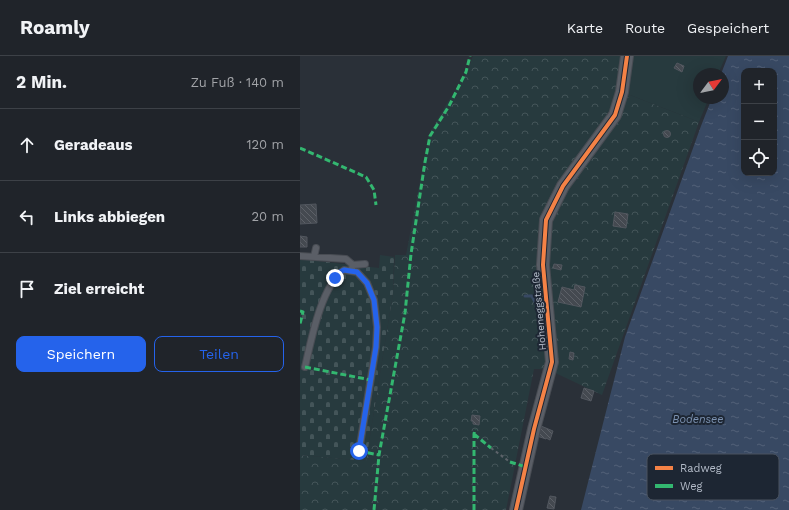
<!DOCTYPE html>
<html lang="de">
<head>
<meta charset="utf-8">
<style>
	body { margin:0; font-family:"Work Sans",sans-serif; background:#282c32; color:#f1f3f6 }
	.controls { position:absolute; right:12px; top:12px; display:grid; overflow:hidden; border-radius:8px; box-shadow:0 4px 16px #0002 }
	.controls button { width:36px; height:36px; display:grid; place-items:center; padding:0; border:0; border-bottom:1px solid #3d4147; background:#20242a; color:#f1f3f6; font:20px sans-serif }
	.compass { position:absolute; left:393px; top:12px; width:36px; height:36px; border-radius:50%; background:#20242a; box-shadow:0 4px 16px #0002; rotate:58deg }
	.stop { position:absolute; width:12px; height:12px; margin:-9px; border:3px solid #2563eb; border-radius:50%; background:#fff }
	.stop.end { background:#2563eb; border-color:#fff; box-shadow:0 1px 4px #0008 }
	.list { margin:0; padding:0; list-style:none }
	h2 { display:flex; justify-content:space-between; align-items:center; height:52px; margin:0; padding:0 16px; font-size:17px }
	h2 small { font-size:13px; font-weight:400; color:#a2a4a8 }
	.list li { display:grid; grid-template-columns:26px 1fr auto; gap:12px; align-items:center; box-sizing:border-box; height:72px; padding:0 16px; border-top:1px solid #3d4147 }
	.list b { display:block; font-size:15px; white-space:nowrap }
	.list em { font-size:13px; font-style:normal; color:#a2a4a8 }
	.actions { display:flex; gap:8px; padding:12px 16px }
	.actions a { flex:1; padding:9px 0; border:1px solid #2563eb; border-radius:8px; text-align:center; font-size:14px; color:#2563eb }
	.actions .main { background:#2563eb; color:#fff }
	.icon { flex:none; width:22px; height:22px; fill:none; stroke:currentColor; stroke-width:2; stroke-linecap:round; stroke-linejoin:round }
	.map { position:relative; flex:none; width:489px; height:454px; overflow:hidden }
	header { display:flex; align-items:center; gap:24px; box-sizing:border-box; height:56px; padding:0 20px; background:#20242a; border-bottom:1px solid #3d4147 }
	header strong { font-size:19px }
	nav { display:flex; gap:22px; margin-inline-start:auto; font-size:14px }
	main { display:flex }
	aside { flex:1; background:#20242a }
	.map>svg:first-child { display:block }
</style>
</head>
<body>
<header>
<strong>Roamly</strong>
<nav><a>Karte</a><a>Route</a><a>Gespeichert</a></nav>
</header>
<main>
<aside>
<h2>2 Min.<small>Zu Fuß · 140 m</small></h2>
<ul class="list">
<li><svg class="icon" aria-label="ahead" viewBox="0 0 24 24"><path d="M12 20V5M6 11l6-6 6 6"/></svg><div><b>Geradeaus</b></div><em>120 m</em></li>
<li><svg class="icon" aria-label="left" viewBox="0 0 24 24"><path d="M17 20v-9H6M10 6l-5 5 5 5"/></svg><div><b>Links abbiegen</b></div><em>20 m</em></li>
<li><svg class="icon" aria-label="arrive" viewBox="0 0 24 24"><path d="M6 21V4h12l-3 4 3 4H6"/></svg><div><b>Ziel erreicht</b></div></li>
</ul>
<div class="actions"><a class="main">Speichern</a><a>Teilen</a></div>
</aside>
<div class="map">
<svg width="489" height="454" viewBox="0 0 489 454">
	<defs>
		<pattern id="forest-crowns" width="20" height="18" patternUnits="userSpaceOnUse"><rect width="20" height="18" fill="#273a3e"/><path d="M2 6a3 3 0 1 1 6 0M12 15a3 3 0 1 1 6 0" fill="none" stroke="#445559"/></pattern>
		<pattern id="cemetery-stones" width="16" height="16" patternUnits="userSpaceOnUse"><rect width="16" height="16" fill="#273a3e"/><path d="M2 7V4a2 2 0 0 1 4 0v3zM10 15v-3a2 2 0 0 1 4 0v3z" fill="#445559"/></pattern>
		<pattern id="water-ripples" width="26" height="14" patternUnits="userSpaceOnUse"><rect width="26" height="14" fill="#384963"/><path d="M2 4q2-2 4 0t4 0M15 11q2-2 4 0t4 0" fill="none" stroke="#526178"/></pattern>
		<pattern id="building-back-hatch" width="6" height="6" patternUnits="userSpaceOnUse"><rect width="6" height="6" fill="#444950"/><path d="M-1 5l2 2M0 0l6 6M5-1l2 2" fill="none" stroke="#5d6168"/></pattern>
	</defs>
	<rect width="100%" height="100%" fill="#2a3038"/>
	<path fill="#273a3e" d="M327,0h99l-8,18h-19v24h10l-10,24 -77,-30z"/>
	<path fill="url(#forest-crowns)" d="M173,0h154l-5,36 77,30 -97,273 -55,-26h-13l-28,141h-206v-55l66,6 27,-168 2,-38h11l23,-121 17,-29 21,-33z"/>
	<path fill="url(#cemetery-stones)" d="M80,199l14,2 -1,36 -27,168 -66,-6v-196l79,9z"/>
	<path fill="url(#water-ripples)" fill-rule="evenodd" d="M428,0h61v454h-208l44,-173 76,-211 11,-28h11v-24h-2zM444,15h30v102h-30z"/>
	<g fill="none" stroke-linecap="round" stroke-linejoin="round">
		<path stroke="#384963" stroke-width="3" d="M225,240h7c3,6 5,13 12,14"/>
	</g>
	<path fill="url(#building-back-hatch)" stroke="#52575f" d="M377,7l7,3 -2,6 -8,-4z
		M363.5 78a3.5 3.5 0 1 1 7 0a3.5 3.5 0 1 1-7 0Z
		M16,148l1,19 -17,1v-19z
		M315,156l13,2 -2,14 -13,-2z
		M0,180l7,1v10h-7z
		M254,208l8,1 -1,5 -8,-2z
		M275,229l10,2 -4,20 -23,-5 4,-15 12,3z
		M270,296l4,1 -1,7 -4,-1z
		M284,332l10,3 -3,10 -10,-3z
		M172,359l8,1 -1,9 -6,-1v-3h-2z
		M241,370l12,5 -3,9 -4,-2v1l-9,-3z
		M250,440l6,1 -2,12 -7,-1z"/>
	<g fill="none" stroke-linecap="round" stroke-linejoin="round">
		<g stroke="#484c53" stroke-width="8">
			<path id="service" d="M0,200l46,3 7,6 -2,6
				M14,201l2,-9
				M53,209l12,-1
				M5,311c6,-26 16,-81 39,-97l13,2 10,11 7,17 3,27 -1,20 -17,104"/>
		</g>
		<g stroke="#484c53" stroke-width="14">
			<path id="minor" d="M216,454l18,-81 18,-67 -9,-97 3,-45 17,-34 52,-71 7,-23 5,-36"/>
		</g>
		<path stroke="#5d636a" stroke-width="2" stroke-dasharray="3 3" stroke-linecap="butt" d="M191,392l19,14"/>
		<use href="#service" stroke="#5a5e66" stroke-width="6"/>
		<use href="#minor" stroke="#5a5e66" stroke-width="12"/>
		<path stroke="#33b770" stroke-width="3" stroke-dasharray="6 3" stroke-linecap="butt" d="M0,92l66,29 8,13 2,15
			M245,234l-5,3c-3,7 -1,13 7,15
			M0,255l3,1 -3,12
			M5,311l66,13
			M174,378l17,14
			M59,395l20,4
			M210,406l16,5
			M74,454l5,-55 26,-142 6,-59 14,-92 5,-26 19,-30 17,-34 4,-16
			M174,454v-76l1,-5"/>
		<g stroke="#1d2633" stroke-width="6">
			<path id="cycleway" d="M216,454l18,-81 18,-67 -9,-97 3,-45 17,-34 52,-71 7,-23 5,-36"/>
		</g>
		<use href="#cycleway" stroke="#f48246" stroke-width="4"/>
	</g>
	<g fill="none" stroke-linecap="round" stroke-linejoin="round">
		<path stroke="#2563eb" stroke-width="5" d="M35,222l3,-5 6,-3 13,2 10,11 7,17 3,27 -1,20 -17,104"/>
	</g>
	<g text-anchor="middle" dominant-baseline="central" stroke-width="4" stroke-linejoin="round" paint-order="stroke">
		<g font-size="10" fill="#b4bcc9" stroke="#1d2633">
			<text transform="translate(239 255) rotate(-95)">Hoheneggstraße</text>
		</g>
		<g font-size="11" font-style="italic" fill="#7c92b1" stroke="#1d2633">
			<text x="398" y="363">Bodensee</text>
		</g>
	</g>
	<rect x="347" y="398" width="132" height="46" rx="6" fill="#1d2633" stroke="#4a5360" stroke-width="1"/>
	<rect x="355" y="410" width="18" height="4" fill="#f48246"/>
	<rect x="355" y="428" width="18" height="4" fill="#33b770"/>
	<g font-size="11" fill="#b4bcc9">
		<text x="380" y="416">Radweg</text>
		<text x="380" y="434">Weg</text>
	</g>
</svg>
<div class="controls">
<button>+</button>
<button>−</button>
<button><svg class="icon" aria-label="locate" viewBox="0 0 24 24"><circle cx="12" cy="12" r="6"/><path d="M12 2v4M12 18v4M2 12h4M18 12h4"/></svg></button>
</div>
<svg class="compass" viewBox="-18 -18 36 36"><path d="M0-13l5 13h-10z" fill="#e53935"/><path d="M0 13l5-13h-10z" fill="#a2a4a8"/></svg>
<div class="stop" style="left:59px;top:395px"></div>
<div class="stop end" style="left:35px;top:222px"></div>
</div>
</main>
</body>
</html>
